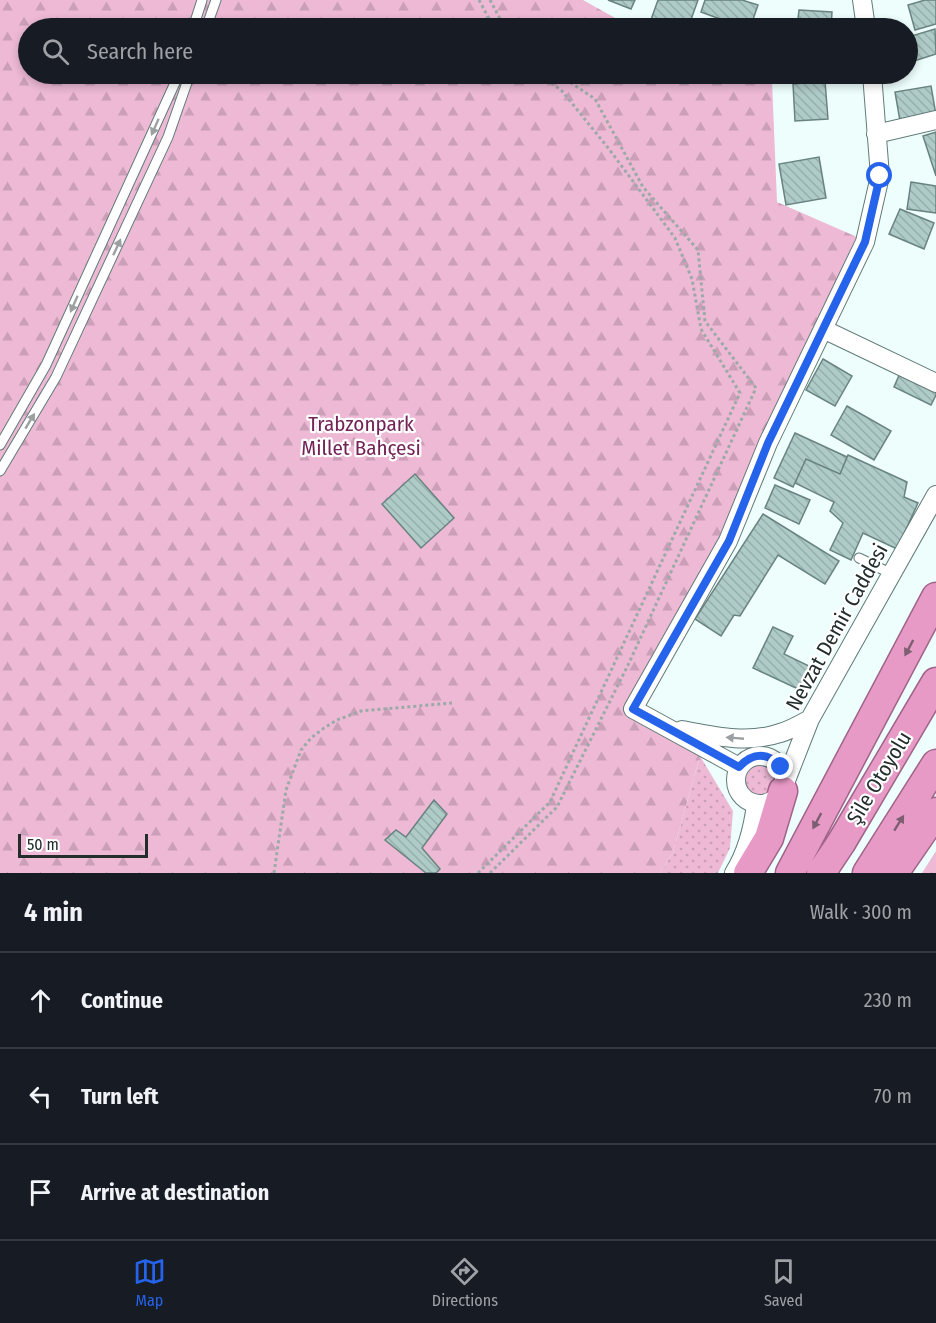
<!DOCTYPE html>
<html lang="en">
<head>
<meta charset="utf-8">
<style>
	body { margin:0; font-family:"Fira Sans Condensed",sans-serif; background:#242831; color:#f1f3f6 }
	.scale { position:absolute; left:18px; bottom:15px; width:130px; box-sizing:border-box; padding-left:6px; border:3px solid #222d2c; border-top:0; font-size:16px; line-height:21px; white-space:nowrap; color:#222d2c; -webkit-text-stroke:4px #fff; paint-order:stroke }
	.stop { position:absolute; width:18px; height:18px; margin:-14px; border:4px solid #2563eb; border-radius:50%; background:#fff }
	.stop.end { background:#2563eb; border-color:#fff; box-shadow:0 2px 6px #0008 }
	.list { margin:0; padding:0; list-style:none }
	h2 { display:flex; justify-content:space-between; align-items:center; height:78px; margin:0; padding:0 24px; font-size:26px }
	h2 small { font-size:20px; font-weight:400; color:#9ea1a6 }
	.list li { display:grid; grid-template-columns:39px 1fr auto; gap:18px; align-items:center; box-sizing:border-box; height:96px; padding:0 24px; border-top:2px solid #363941 }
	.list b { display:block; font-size:22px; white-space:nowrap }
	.list em { font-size:20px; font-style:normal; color:#9ea1a6 }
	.icon { flex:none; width:33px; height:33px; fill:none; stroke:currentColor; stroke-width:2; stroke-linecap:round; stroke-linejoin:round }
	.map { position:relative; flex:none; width:936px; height:873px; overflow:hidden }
	.search { position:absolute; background:#171b24; box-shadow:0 3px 9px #0003; left:18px; right:18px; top:18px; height:66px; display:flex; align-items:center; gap:15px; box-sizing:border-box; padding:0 21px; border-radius:33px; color:#9ea1a6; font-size:22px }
	.sheet { height:366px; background:#171b24 }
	nav { display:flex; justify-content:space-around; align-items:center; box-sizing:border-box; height:84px; border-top:2px solid #363941; background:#171b24; font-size:16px; color:#9ea1a6 }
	nav a { display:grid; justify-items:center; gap:3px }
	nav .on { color:#2563eb }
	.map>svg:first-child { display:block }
</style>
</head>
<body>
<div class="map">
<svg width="936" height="873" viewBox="0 0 936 873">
	<defs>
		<pattern id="grass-dots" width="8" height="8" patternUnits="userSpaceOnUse" patternTransform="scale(1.5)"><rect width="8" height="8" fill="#edb9d5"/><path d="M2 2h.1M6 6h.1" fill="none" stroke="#cb9fb7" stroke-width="1.8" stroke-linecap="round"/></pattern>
		<pattern id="forest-firs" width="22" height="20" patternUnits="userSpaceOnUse" patternTransform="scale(1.5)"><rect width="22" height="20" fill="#edb9d5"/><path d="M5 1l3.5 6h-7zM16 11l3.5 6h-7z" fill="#cb9fb7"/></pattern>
		<pattern id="building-back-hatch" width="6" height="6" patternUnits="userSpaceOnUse" patternTransform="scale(1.5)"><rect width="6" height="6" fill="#afcbc8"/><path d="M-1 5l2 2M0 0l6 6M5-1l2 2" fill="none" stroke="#96afac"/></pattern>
	</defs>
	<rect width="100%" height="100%" fill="#edfefc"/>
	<path fill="url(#grass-dots)" d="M700,756l33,55 -3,37 -12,25h-58l13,-21z
		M757,765c12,0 18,4 21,15l-11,17c-23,5 -32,-22 -10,-32z"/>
	<path fill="url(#forest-firs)" d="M0,0h583l50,28h-605v46h722l22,7 5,121 80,35 -126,282 -106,190 23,16 52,31 -27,96 -13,21h-660z
		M936,851v22h-14z"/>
	<path fill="url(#building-back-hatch)" stroke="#698380" stroke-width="1.5" d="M608,0h27l-4,9z
		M658,0h40l-10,28h-40z
		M705,0h37l16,5 -8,23h-33l3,-9 -19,-7z
		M925,0h11v24l-21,6 -7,-25z
		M799,10l33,2 -1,16h-34z
		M935,29l1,25 -28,9v-26z
		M825,81l3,38 -33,2 -2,-37z
		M931,86l5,29 -36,6 -5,-29z
		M936,132v44l-13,-40z
		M819,157l7,41 -40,7 -7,-41z
		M911,182l25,4v27l-29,-4z
		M900,209l34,14 -10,26 -35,-15z
		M823,359l29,17 -17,30 -29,-16z
		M901,371l35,16v8l-5,10 -37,-18z
		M847,406l44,25 -17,29 -43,-25z
		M795,433l52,24 -7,17 -34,-15 -13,28 -19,-9z
		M848,455l59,27 -3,15 14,6 -21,46 -34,-16 -12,27 -21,-10 13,-27 -13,-12 4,-9 -39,-19 11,-24 34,15z
		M415,474l39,44 -33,30 -39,-44z
		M775,485l35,15 -11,24 -34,-16z
		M763,514l76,47 -14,23 -47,-29 -38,61 -6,-1 -13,21 -26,-17z
		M773,627l20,9 -9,18 25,12 -11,23 -45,-21z
		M434,800l13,14 -25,34 18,21 -4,4h-10l-41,-33 11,-10 10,7z"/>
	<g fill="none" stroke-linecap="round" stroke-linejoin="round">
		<g stroke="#617b78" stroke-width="11">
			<path id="service" d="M193,28l9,-28
				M206,28l10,-28
				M0,445l46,-80 133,-291
				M0,471l56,-94 112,-240 22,-63
				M859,558l33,16"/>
		</g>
		<g stroke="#617b78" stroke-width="20">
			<path id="minor" d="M862,0l4,28
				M876,134l60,-14
				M823,329l113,54
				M682,730c32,6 66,14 98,3 11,-3 21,-9 30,-14
				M736 780a24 24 0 1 1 48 0a24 24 0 1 1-48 0Z
				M739,767l-106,-58 95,-168 40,-98 97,-201 15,-66 -8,-102
				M785,783l25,-64 126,-224
				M734,873c13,-21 19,-44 22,-69"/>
		</g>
		<g stroke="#9f6488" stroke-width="31">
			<path id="trunk" d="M748,873l21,-35 14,-47
				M790,873l146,-276
				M821,873l20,-30 95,-161
				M867,873l69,-109
				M894,873l42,-61"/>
		</g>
		<path stroke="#9baaa8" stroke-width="3" stroke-dasharray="3 3" stroke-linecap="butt" d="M479,0l15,28
			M490,0l15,28
			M274,873l12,-83 15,-40 10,-12 13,-10 13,-8 24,-9 91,-8
			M478,873l72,-71 190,-409 -39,-64 -9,-50 -17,-41 -66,-89 -47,-58 -22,-17
			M490,873l67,-66 71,-142 128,-277 -51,-67 -7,-71 -55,-63 -48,-88 -37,-25"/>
		<use href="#service" stroke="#fff" stroke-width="9"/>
		<use href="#minor" stroke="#fff" stroke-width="18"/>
		<use href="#trunk" stroke="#e89ac7" stroke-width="28"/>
	</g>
	<defs><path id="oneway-solid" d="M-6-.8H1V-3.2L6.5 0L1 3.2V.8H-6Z" transform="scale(1.5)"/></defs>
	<g fill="#9ca0a0">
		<use href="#oneway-solid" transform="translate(155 127) rotate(114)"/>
		<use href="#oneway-solid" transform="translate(117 247) rotate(-65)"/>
		<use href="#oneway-solid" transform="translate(74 304) rotate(114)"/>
		<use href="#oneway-solid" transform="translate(30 421) rotate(-59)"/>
		<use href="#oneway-solid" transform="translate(735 738) rotate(-175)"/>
	</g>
	<g fill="#7b5e72">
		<use href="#oneway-solid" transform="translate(909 648) rotate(118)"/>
		<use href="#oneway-solid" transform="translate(817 821) rotate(118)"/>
		<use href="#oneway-solid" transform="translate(899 823) rotate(-58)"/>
	</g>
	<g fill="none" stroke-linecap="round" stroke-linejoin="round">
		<path stroke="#2563eb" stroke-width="8" d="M781,767c-13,-15 -28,-15 -42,0l-106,-58 96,-168 39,-98 97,-201 15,-66"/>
	</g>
	<g text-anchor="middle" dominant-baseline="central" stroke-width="4.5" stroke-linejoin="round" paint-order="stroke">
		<g font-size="21" fill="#732356" stroke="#fff">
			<text x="361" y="424">Trabzonpark<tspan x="361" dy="24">Millet Bahçesi</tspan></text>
		</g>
		<g font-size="21" fill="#222d2c" stroke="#fff">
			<text transform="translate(837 627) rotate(-61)">Nevzat Demir Caddesi</text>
			<text transform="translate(879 778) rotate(-59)">Şile Otoyolu</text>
		</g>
	</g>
</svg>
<div class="scale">50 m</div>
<div class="stop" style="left:880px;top:176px"></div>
<div class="stop end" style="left:781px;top:767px"></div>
<div class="search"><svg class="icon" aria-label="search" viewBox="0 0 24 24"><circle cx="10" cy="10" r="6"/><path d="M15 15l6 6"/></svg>Search here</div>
</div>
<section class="sheet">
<h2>4 min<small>Walk · 300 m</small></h2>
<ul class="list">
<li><svg class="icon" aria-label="ahead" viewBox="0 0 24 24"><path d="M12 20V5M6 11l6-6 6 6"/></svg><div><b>Continue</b></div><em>230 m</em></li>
<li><svg class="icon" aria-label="left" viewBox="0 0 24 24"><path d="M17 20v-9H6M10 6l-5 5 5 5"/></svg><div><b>Turn left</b></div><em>70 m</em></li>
<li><svg class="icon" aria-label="arrive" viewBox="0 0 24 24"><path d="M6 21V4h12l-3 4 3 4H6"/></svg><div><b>Arrive at destination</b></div></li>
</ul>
</section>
<nav>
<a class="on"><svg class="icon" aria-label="map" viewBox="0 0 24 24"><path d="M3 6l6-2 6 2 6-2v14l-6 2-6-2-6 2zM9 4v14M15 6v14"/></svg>Map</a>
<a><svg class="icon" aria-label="directions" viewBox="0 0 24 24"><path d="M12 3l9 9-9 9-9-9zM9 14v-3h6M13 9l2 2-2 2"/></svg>Directions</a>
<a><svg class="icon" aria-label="saved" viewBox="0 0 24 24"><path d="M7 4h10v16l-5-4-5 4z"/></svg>Saved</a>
</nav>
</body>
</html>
